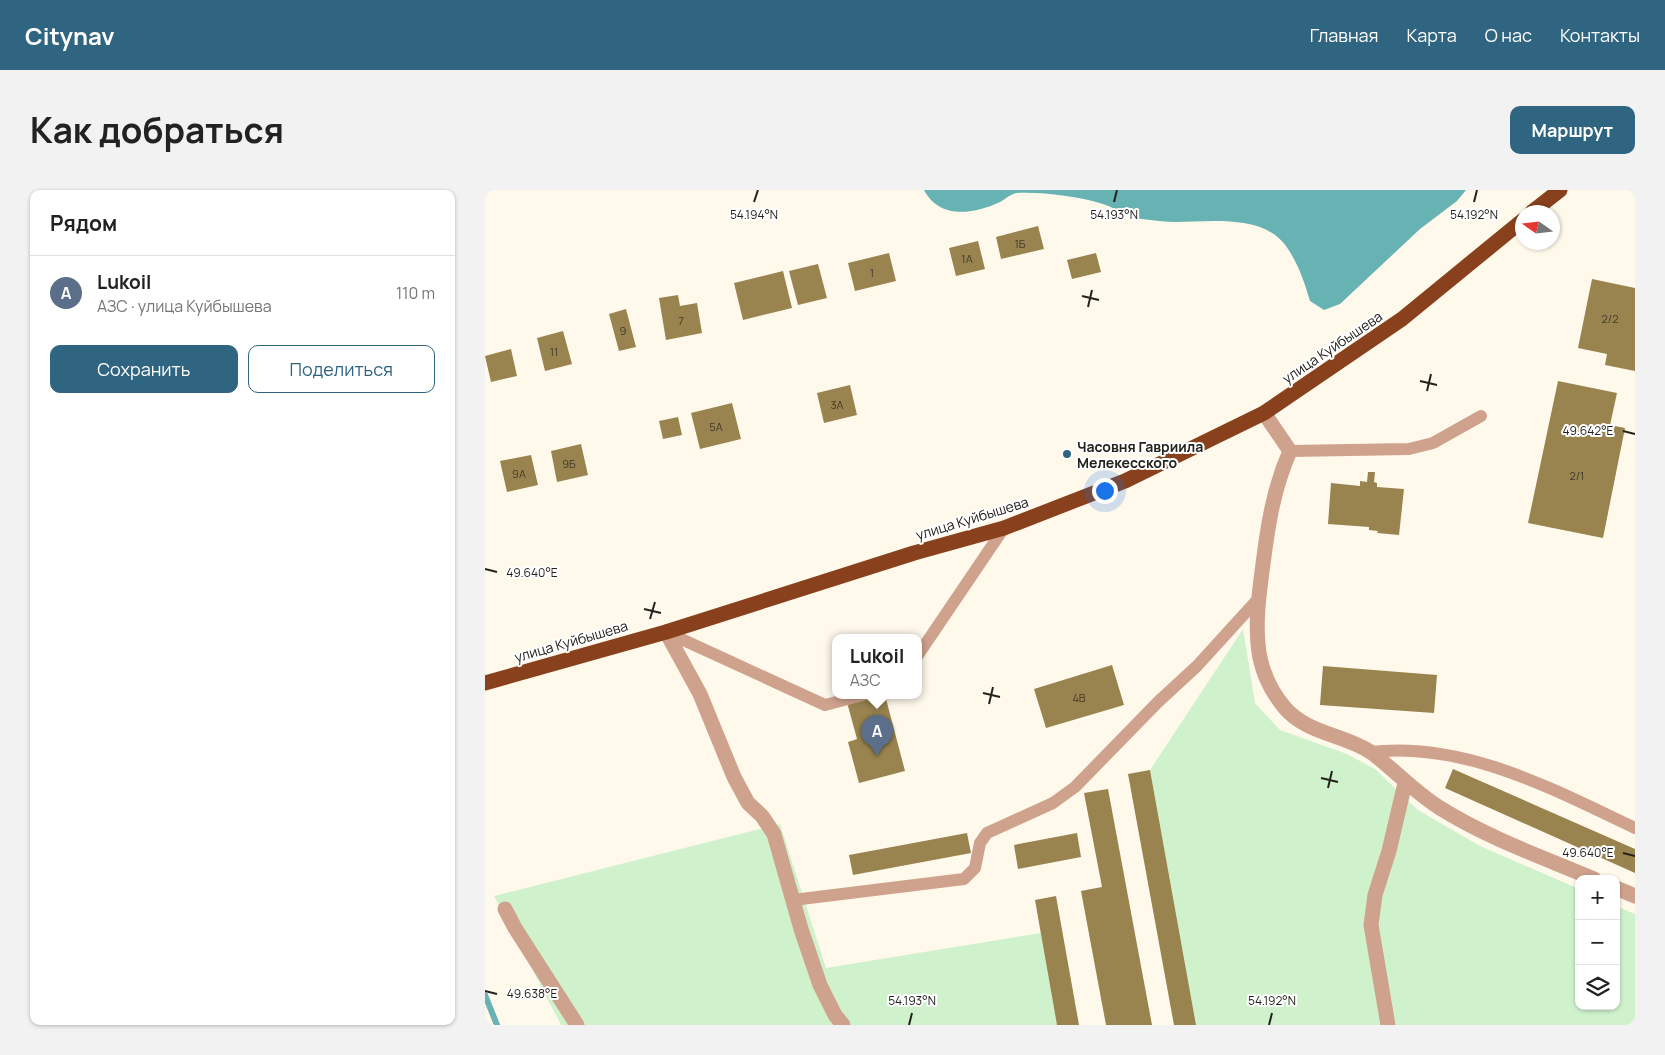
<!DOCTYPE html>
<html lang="ru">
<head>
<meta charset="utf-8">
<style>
	body { margin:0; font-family:Manrope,sans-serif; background:#f2f2f2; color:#222 }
	.controls { position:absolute; right:15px; bottom:15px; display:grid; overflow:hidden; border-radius:10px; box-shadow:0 1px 4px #0004 }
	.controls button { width:45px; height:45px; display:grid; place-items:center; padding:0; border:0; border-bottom:1px solid #e0e0e0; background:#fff; color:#222; font:25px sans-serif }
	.compass { position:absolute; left:1030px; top:15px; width:45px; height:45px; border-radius:50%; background:#fff; box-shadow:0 1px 4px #0004; rotate:284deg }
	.you { position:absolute; left:619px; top:300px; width:18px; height:18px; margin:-12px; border:4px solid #fff; border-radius:50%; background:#1a73e8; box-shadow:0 0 0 8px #1a73e833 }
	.badge { display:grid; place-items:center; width:32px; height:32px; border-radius:50%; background:#306581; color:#fff; font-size:16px; font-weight:700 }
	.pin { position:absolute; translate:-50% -41px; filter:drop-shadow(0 1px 2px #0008) }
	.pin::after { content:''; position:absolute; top:26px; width:18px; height:15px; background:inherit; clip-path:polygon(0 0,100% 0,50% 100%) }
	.popup { position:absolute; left:347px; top:444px; width:90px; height:65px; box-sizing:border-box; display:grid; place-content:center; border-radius:10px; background:#fff; filter:drop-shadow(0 1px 4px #0005); font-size:16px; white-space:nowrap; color:#767676 }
	.popup b { font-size:19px; color:#222 }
	.popup::after { content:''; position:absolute; left:50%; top:100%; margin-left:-10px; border:10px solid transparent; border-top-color:#fff }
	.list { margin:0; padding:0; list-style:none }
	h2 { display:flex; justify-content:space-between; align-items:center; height:65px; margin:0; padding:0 20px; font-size:21px }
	h2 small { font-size:16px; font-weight:400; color:#767676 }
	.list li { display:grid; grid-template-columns:32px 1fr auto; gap:15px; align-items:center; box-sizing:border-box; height:75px; padding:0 20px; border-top:1px solid #e0e0e0 }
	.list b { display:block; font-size:19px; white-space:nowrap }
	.list p { margin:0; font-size:16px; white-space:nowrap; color:#767676 }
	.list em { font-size:16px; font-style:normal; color:#767676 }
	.actions { display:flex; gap:10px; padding:15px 20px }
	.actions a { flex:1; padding:11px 0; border:1px solid #306581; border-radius:10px; text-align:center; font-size:18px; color:#306581 }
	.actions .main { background:#306581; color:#fff }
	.icon { flex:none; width:28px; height:28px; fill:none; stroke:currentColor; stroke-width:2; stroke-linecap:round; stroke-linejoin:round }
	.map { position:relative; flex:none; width:1150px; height:835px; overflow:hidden; border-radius:10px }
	header { display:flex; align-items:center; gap:30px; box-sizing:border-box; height:70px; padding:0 25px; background:#306581; color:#fff }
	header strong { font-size:24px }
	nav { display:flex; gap:28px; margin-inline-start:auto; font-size:18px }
	.intro { display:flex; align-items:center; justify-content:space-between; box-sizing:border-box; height:120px; padding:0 30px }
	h1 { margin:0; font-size:35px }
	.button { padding:12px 22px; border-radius:10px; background:#306581; color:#fff; font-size:18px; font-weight:700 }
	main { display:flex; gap:30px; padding:0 30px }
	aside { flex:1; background:#fff; border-radius:10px; box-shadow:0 1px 4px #0004 }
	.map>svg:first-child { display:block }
</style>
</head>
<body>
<header>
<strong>Citynav</strong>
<nav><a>Главная</a><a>Карта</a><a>О нас</a><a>Контакты</a></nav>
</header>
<div class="intro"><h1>Как добраться</h1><a class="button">Маршрут</a></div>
<main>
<aside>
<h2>Рядом<small></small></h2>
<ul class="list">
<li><span class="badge" style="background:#5c6f8a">A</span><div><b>Lukoil</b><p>АЗС · улица Куйбышева</p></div><em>110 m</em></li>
</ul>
<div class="actions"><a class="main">Сохранить</a><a>Поделиться</a></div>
</aside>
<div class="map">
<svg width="1150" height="835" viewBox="0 0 1150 835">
	<rect width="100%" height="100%" fill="#fff9ec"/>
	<path fill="#cff2cc" d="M758,439l12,74 25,27 67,24 28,15 43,41 62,36 99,43v117h37v-100l19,8v111h-439l-46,-255z
		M295,634l46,144 215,-35 16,92h-496l-67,-129z"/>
	<path fill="#67b3b4" d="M439,0h542l-9,11 -37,28 -80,75 -16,6 -14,-9c-6,-20 -12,-38 -24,-55 -23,-32 -76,-24 -110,-24 -11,0 -23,-2 -34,-3 -14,-1 -26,-11 -39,-15 -28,-8 -58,-12 -86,-11 -7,1 -11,6 -17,9 -26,12 -60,18 -76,-12z"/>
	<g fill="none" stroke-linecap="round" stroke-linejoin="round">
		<path stroke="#67b3b4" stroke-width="6" d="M0,805l12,30"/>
	</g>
	<path fill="#99834f" d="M553,36l6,23 -43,10 -5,-22z
		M493,51l7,28 -29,7 -7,-28z
		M404,63l7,28 -41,10 -7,-28z
		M611,63l5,19 -29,7 -5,-19z
		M333,74l9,34 -29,7 -9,-34z
		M298,81l9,37 -49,12 -9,-37z
		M1107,89l43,9v83l-30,-6 2,-11 -29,-6z
		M193,105l2,11 17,-3 5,30 -36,7 -7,-42z
		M141,119l10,38 -17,4 -10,-37z
		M78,141l9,33 -27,7 -8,-33z
		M26,159l6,27 -26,6 -6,-26z
		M1073,191l59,12 -7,32 15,3 -22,110 -75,-15z
		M365,195l7,30 -33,8 -7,-30z
		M247,213l9,36 -41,10 -9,-36z
		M193,227l4,18 -19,4 -4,-18z
		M96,254l7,31 -31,7 -6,-31z
		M46,265l7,30 -31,7 -7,-31z
		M883,282h7l-1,10 3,1v4l27,2 -5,46 -22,-2 1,-2 -9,-1v-3l-41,-3 3,-41 29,3v-5l7,1z
		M627,475l12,40 -78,23 -12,-39z
		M838,476l114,9 -3,38 -114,-8z
		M360,505h40l20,76 -46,12 -11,-41 9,-3z
		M968,579l182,80v24l-190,-85z
		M665,580l46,255h-22l-46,-251z
		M623,599l44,236h-46l-25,-134 21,-4 -18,-94z
		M482,643l4,20 -118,22 -4,-20z
		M592,643l4,24 -63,12 -4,-24z
		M571,706l23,129h-22l-22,-125z"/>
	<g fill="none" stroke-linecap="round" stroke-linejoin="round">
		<path stroke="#cfa28d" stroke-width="12" d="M805,261l119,-2 24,-6 48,-27
			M181,442l159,73 38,-10
			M433,465l86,-127
			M885,562c95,-11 182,37 265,76
			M308,710l171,-21 11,-11 5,-25 7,-10 66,-30 22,-16 83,-85 39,-36 61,-67"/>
		<path stroke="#cfa28d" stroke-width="15" d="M779,223l26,38c-16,36 -22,73 -27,113 -4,31 -9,63 -3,94 4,18 13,36 25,50 22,26 62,27 87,45 24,18 42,39 68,55 48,30 102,49 154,71
			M181,442l34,62 34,83 14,26 14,13 12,18 27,95 19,56 15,30 8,10
			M1131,698l19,8
			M20,719l10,19 62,97
			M903,835l-17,-100 4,-30 14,-44 16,-68"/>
		<path stroke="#88411c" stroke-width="15" d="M1047,22l28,-22
			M0,493l181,-51 248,-79 90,-25 121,-47 139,-68 138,-94 121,-99"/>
	</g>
	<path fill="none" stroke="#24221d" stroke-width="2" d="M269,12l4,-12M629,12l3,-12M989,12l3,-12M597,106l17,4M603,117l4,-17M935,191l17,4M942,201l4,-17M1138,241l12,3M0,379l12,3M159,419l17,4M165,429l5,-17M498,503l17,4M504,514l4,-17M836,588l17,4M843,598l4,-17M1138,663l12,3M0,801l12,3M424,835l3,-12M784,835l3,-12"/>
	<circle fill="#306581" stroke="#fff" stroke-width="2" cx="582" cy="264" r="5"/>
	<g text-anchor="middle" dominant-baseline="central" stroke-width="4" stroke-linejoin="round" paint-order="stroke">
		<g font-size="11" fill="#413a2a">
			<text x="535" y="53">1Б</text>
			<text x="482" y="68">1А</text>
			<text x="387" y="82">1</text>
			<text x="1125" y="128">2/2</text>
			<text x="196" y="130">7</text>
			<text x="138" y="140">9</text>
			<text x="69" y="161">11</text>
			<text x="352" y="214">3А</text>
			<text x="231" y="236">5А</text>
			<text x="84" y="273">9Б</text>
			<text x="34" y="283">9А</text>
			<text x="1092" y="285">2/1</text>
			<text x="594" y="507">4В</text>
		</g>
		<g font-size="14" fill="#24221d" stroke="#fff">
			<text transform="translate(847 157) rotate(-34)">улица Куйбышева</text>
			<text transform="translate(487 328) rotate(-17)">улица Куйбышева</text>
			<text transform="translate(86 451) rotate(-16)">улица Куйбышева</text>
		</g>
		<g font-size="14" font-weight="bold" fill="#24221d" stroke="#fff" text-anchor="start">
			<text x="592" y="256">Часовня Гавриила<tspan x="592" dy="16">Мелекесского</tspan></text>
		</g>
	</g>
	<g font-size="12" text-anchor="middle" fill="#24221d" stroke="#fff" stroke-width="4" stroke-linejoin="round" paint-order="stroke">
		<text x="269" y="29">54.194°N</text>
		<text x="629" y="29">54.193°N</text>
		<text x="989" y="29">54.192°N</text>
		<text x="1103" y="245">49.642°E</text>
		<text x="47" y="387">49.640°E</text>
		<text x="1103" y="667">49.640°E</text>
		<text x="47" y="808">49.638°E</text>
		<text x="427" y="815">54.193°N</text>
		<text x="787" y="815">54.192°N</text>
	</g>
</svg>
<div class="controls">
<button>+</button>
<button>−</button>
<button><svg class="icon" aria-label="layers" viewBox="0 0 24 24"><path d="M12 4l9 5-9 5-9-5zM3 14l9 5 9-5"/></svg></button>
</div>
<svg class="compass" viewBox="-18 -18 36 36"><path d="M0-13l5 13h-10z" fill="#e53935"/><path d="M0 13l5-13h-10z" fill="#767676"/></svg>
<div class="you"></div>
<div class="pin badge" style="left:392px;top:566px;background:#5c6f8a">A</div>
<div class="popup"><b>Lukoil</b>АЗС</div>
</div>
</main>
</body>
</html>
